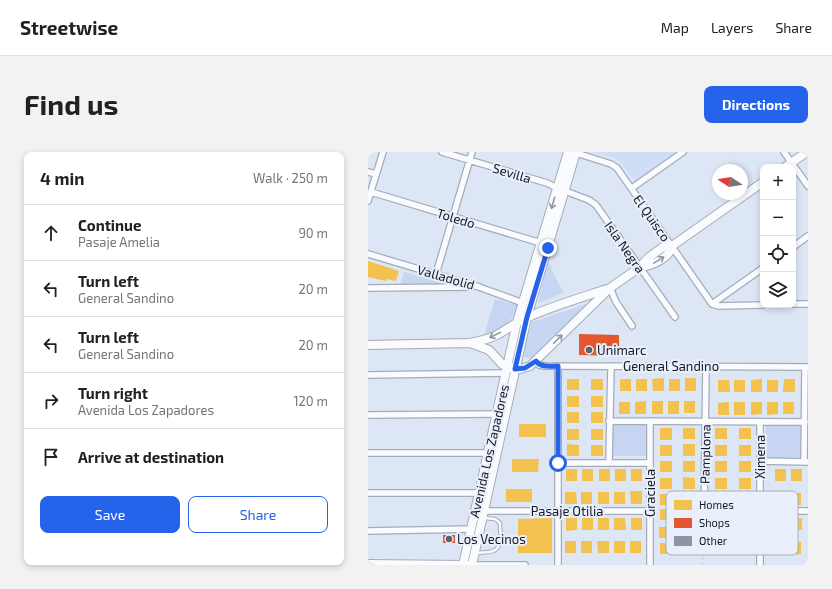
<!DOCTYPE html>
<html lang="en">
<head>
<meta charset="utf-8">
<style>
	body { margin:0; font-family:"Exo 2",sans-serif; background:#f2f2f2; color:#202124 }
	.controls { position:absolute; right:12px; top:12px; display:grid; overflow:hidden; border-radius:8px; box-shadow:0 2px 6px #0003 }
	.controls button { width:36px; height:36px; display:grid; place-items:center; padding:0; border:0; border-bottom:1px solid #e0e0e0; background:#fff; color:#202124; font:20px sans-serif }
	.compass { position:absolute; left:344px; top:12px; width:36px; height:36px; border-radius:50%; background:#fff; box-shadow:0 2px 6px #0003; rotate:282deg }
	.stop { position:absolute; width:12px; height:12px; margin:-9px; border:3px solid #2563eb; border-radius:50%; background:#fff }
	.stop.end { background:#2563eb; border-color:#fff; box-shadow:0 1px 4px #0008 }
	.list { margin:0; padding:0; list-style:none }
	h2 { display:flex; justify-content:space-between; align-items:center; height:52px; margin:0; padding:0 16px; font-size:17px }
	h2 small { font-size:13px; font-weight:400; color:#757577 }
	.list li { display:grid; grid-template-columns:26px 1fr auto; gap:12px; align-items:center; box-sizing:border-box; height:56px; padding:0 16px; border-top:1px solid #e0e0e0 }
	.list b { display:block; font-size:15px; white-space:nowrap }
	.list p { margin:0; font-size:13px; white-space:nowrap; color:#757577 }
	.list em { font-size:13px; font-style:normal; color:#757577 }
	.actions { display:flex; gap:8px; padding:12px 16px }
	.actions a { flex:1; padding:9px 0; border:1px solid #2563eb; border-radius:8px; text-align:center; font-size:14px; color:#2563eb }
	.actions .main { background:#2563eb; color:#fff }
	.icon { flex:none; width:22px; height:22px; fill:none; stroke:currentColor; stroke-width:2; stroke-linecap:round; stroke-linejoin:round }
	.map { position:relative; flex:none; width:440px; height:413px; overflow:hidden; border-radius:8px }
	header { display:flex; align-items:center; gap:24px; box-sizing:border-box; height:56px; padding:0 20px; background:#fff; border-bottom:1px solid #e0e0e0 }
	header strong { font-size:19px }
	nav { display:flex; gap:22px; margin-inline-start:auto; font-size:14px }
	.intro { display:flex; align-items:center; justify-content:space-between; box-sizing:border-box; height:96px; padding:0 24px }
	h1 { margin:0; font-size:28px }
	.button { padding:10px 18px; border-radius:8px; background:#2563eb; color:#fff; font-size:14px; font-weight:700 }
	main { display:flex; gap:24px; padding:0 24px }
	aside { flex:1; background:#fff; border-radius:8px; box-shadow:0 2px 6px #0003 }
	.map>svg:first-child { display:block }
</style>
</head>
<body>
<header>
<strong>Streetwise</strong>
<nav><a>Map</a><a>Layers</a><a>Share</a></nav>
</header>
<div class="intro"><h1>Find us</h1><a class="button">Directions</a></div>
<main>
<aside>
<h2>4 min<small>Walk · 250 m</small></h2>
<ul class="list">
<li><svg class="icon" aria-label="ahead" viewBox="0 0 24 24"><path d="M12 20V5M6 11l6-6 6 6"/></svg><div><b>Continue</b><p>Pasaje Amelia</p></div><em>90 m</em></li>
<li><svg class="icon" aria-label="left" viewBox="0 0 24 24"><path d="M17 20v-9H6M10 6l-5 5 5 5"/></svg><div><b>Turn left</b><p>General Sandino</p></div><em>20 m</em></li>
<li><svg class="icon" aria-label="left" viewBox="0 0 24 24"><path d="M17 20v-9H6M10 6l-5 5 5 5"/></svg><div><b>Turn left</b><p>General Sandino</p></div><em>20 m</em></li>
<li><svg class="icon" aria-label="right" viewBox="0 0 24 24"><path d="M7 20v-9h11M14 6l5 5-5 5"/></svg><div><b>Turn right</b><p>Avenida Los Zapadores</p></div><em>120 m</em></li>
<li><svg class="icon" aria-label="arrive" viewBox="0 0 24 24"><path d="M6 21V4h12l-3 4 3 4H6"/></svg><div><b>Arrive at destination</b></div></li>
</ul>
<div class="actions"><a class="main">Save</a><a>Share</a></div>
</aside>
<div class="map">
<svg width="440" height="413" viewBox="0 0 440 413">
	<rect width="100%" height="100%" fill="#dde6f5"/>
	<path fill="#cfddf7" d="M224,0h84l-41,29 -17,-22z"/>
	<path fill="#c6d5f2" d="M180,109l15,32 -25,10z
		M36,120l43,12h-46z
		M127,147l23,6 -3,10 -19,19 -12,2z
		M221,151l-58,56 -9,-3 10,-34z
		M243,271h35v33h-35z
		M398,274h36v31l-36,1z"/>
	<path fill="#f2c14e" d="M0,109l31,10 -3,10 -9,-2 -1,2 -18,-4z
		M296,226v13h-11l-1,-12z
		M317,226h11v13h-11z
		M199,227h12v11h-12z
		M223,227h12v11h-12z
		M252,227h11v12h-11z
		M268,227h11v12h-11z
		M301,227h11v12h-11z
		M394,227v13h-11v-12z
		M416,227h11v13h-12z
		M350,228h11l1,12h-12z
		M366,228h11v12h-11z
		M399,228h11v12h-11z
		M199,244h12v11h-12z
		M223,244h12v11h-12z
		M278,249v13h-11v-12z
		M284,249h11v13h-11z
		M300,249h11v13h-11z
		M316,249h11v12h-11z
		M251,250h11v12h-11z
		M361,250v13h-11v-12z
		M366,250h11v13h-11z
		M383,250h11v12l-11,1z
		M399,250h11v12l-11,1z
		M415,250h11v12h-11z
		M199,260h12v11h-12z
		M223,260h12v11h-12z
		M151,272h27v13h-27z
		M292,276h12v12h-12z
		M315,276h12v11h-12z
		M347,276h12v11h-12z
		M371,276h12v11h-12z
		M199,277h12v11h-12z
		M223,277h12v11h-12z
		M199,292l12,1v11h-12z
		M315,292h12v12h-12z
		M223,293h12v11h-12z
		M292,293h12v11h-12z
		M347,293h12v11h-12z
		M371,293h12v11h-12z
		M144,307h27l-1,13h-26z
		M292,309h12v11h-12z
		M315,309h12v11h-12z
		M347,309h12v11h-12z
		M371,309h12v11h-12z
		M198,317h11v12h-11z
		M214,317h11v12h-11z
		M231,317h11v12h-11z
		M247,317h11v12h-11z
		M263,317h11v12h-11z
		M407,317h11v12h-11z
		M423,317h11v12h-11z
		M315,325l12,1v11h-12z
		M292,326h12v11h-12z
		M347,326h12v11h-12z
		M371,326h12v11h-12z
		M138,337h26v13h-26z
		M262,339h12v13h-11z
		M197,340h11l1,12h-12z
		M213,340h11v12h-11z
		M230,340h11v12h-11z
		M246,340h11v12h-11z
		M422,341h11v12h-11z
		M292,342h12v11h-12z
		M292,357h12v11h-12z
		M184,366v35h-34v-34z
		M198,366h11v12l-11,1z
		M214,366h11v12h-11z
		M230,366h11v12h-11z
		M246,366h11l1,12h-12z
		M263,366h11v12h-11z
		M423,366h11v12h-11z
		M291,375h13v11h-13z
		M197,389h11v12h-11z
		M213,389h11v12h-11z
		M229,389h12v12h-11z
		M246,389h11v12h-11z
		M262,389h11v12h-11z
		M422,390h11v12l-11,1z
		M292,391h12v11h-12z"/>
	<path fill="#e4572e" d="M211,182l40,1v21l-40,-1z
		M75,383h12v8h-12z"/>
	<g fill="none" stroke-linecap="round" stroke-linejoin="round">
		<g stroke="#a5acb7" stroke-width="4.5">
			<path id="lane" d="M108,401c5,-1 12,0 17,-2 10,-3 7,-20 7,-28l-5,-4 -10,-1"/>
		</g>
		<g stroke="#a5acb7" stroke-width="8">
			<path id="street" d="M74,0l105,31 10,5
				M416,0l24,34
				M208,1l35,11 6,4 95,136 7,2 44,-1
				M0,20l8,2
				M264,36l51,-36
				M197,39l24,9 7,5 79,112
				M3,40l170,51
				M0,49l15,-49
				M425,95l15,-11
				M0,102l111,33 44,16
				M68,122l36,-122
				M0,136l104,-1
				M242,136l6,14 16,24
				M344,152l51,-36
				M425,152h15
				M168,209l3,4 6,1 263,1
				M338,215l-2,153c6,-2 8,-8 15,-9h89
				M0,223l138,-2
				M0,263l129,-1
				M241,269l196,1
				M282,269v144
				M0,301h120
				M392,309l48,1
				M436,310l1,-95
				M190,311h92
				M241,311l2,-97
				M0,341h111
				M116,359h166
				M0,379l103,-2
				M104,413h53
				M190,413v-199
				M392,413v-143"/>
		</g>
		<g stroke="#a5acb7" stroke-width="10">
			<path id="secondary" d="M417,15l22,-15
				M272,115c11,-1 30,-9 32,-21
				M102,191l19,7 14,15 4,2 13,2 10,-3 80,-78 30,-21 8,-9 15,-11 9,-1 91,-64
				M0,193l102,-2c10,-2 20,-4 29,-9 9,-6 17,-11 27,-16 26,-12 54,-20 81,-29
				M0,412l99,1
				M95,413l54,-243 51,-170
				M104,413l55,-248 49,-165"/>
		</g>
		<path stroke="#d4d7dc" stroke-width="1" stroke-dasharray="3 2" stroke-linecap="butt" d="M183,113l2,12 12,17
			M335,413l1,-39"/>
		<use href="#lane" stroke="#fafbfe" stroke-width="2.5"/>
		<use href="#street" stroke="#fafbfe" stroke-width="5.5"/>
		<use href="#secondary" stroke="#fafbfe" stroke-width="8"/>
	</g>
	<defs><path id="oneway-shaft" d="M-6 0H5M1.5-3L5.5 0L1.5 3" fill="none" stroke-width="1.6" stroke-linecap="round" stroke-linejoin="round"/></defs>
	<g stroke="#93969c">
		<use href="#oneway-shaft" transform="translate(185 51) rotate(107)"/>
		<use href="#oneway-shaft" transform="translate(291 108) rotate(-32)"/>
		<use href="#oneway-shaft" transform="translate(127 183) rotate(154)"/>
		<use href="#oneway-shaft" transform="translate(190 187) rotate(-45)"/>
	</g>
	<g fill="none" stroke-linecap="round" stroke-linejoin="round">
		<path stroke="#2563eb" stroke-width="5" d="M180,96l-21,69 -12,52 10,-1 11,-7c5,7 14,5 22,5v97"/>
	</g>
	<g fill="#5b616d" stroke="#e9effb" stroke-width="1.5">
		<circle cx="221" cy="198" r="4"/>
		<circle cx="81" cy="387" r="4"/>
	</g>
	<g text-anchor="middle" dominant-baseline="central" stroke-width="4" stroke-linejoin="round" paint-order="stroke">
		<g font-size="13" fill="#151a24" stroke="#e9effb">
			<text transform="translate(144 21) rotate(17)">Sevilla</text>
			<text transform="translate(88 66) rotate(17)">Toledo</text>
			<text transform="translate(284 66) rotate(55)">El Quisco</text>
			<text transform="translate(257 95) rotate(55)">Isla Negra</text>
			<text transform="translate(78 125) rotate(16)">Valladolid</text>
			<text x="303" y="214">General Sandino</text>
			<text transform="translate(121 299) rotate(-77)">Avenida Los Zapadores</text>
			<text transform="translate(337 302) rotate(-89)">Pamplona</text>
			<text transform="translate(392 305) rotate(-90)">Ximena</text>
			<text transform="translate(282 341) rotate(-90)">Graciela</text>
			<text x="199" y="359">Pasaje Otilia</text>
		</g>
		<g font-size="13" fill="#151a24" stroke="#e9effb" text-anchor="start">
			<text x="229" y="198">Unimarc</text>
			<text x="89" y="387">Los Vecinos</text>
		</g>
	</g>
	<rect x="298" y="339" width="132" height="64" rx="6" fill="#e9effb" stroke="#a9afba" stroke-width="1"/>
	<rect x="306" y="348" width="18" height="10" fill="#f2c14e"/>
	<rect x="306" y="366" width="18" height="10" fill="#e4572e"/>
	<rect x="306" y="384" width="18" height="10" fill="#8d95a5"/>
	<g font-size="11" fill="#151a24">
		<text x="331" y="357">Homes</text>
		<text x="331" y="375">Shops</text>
		<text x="331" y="393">Other</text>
	</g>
</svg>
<div class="controls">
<button>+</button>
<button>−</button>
<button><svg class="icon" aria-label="locate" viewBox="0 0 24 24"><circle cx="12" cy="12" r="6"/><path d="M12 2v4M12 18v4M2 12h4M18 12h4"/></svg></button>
<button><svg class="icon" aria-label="layers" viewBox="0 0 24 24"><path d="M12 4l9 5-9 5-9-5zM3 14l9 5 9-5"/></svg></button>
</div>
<svg class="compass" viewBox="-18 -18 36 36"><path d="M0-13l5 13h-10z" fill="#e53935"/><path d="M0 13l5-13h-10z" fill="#757577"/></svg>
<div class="stop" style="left:190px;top:311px"></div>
<div class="stop end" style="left:180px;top:96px"></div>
</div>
</main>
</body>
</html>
